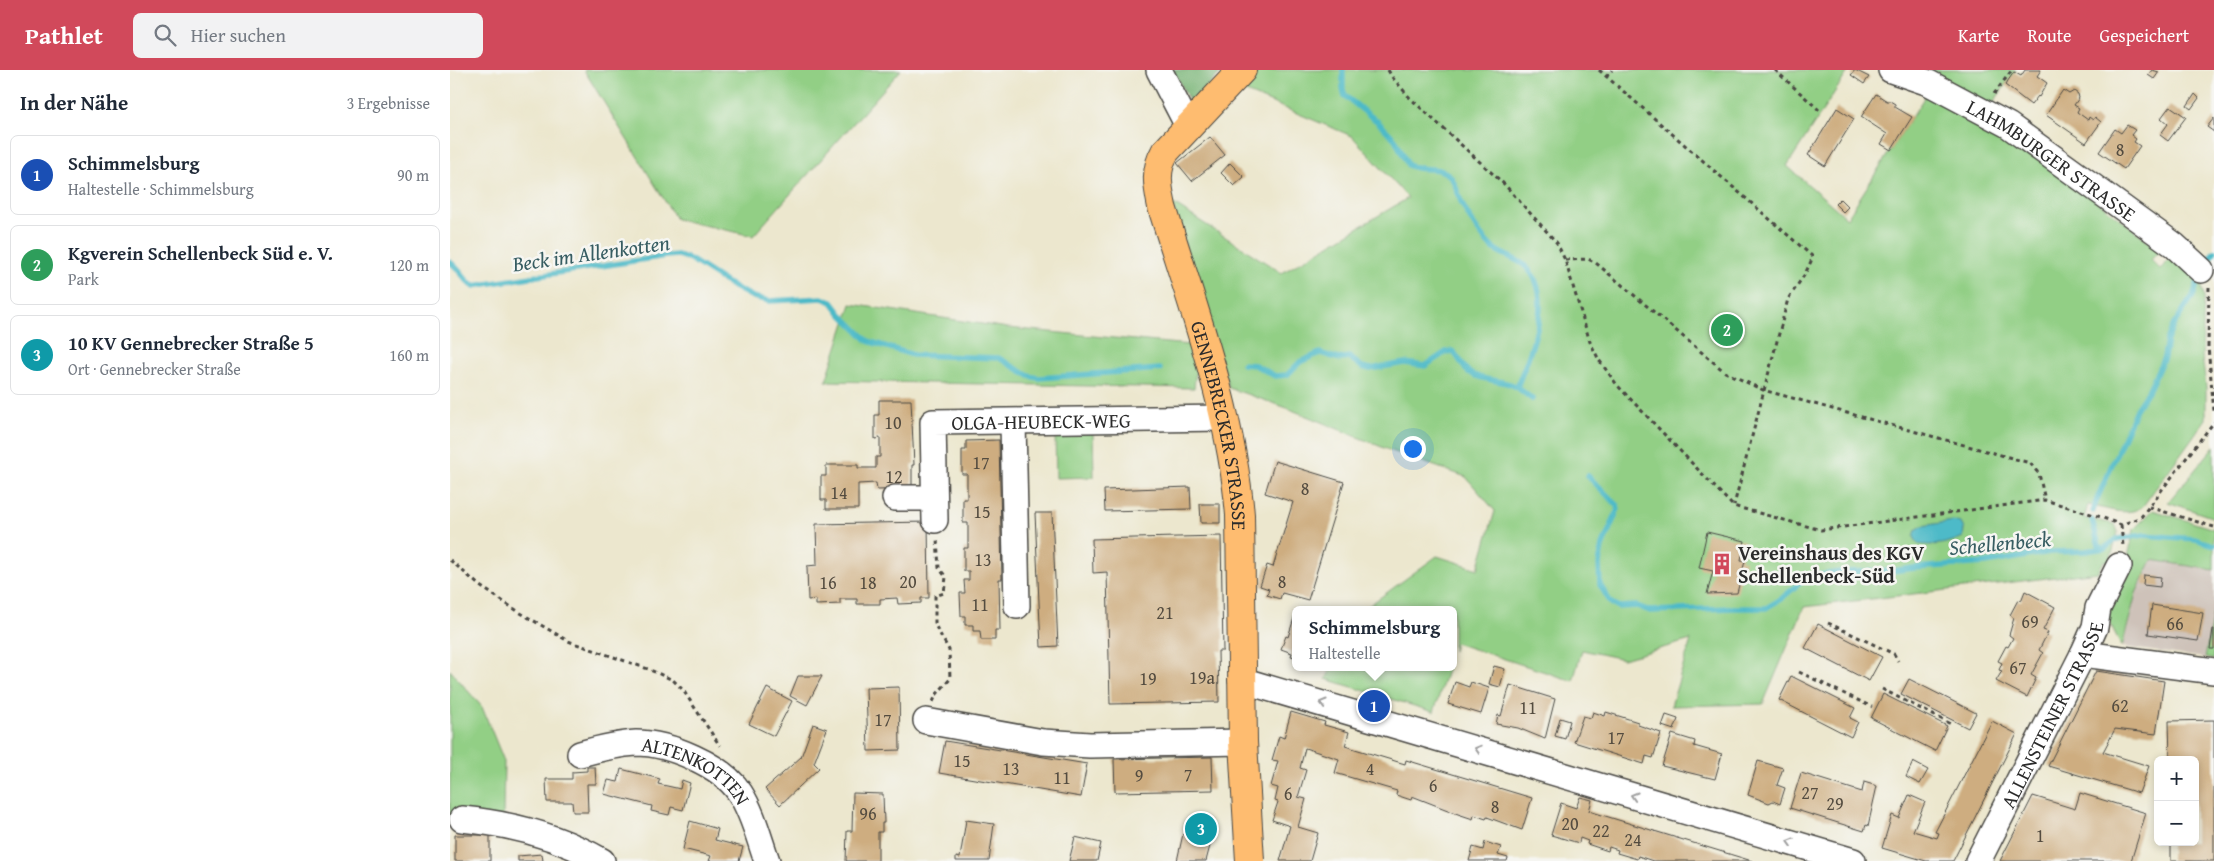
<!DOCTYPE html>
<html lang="de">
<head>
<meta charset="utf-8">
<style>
	body { margin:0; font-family:"Gentium Book Plus",serif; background:#f2f2f3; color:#1f2937 }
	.controls { position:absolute; right:15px; bottom:15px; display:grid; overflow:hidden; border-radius:8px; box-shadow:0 2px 8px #0003 }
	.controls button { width:45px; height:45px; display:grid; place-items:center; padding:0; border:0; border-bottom:1px solid #e0e1e3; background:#fff; color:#1f2937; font:25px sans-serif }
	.you { position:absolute; left:962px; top:378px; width:18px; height:18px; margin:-12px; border:4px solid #fff; border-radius:50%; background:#1a73e8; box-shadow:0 0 0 8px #1a73e833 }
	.badge { display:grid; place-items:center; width:32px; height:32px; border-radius:50%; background:#d1495b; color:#fff; font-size:16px; font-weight:700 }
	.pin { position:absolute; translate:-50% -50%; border:2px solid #fff; box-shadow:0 1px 5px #0006 }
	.popup { position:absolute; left:842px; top:536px; width:165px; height:65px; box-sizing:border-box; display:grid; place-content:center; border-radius:8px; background:#fff; filter:drop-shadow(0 1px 4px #0005); font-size:16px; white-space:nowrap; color:#747a83 }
	.popup b { font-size:19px; color:#1f2937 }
	.popup::after { content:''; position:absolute; left:50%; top:100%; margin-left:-10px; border:10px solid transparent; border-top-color:#fff }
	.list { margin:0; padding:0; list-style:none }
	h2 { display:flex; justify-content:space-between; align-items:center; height:65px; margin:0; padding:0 20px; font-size:21px }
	h2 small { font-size:16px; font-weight:400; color:#747a83 }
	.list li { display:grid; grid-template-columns:32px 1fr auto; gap:15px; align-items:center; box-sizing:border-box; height:80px; margin:0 10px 10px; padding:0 10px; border:1px solid #e0e1e3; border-radius:8px }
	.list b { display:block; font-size:19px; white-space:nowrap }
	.list p { margin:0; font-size:16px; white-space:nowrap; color:#747a83 }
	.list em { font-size:16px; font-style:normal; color:#747a83 }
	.icon { flex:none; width:28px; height:28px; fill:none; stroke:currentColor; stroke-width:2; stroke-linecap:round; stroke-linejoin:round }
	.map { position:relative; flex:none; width:1764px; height:791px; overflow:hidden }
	header { display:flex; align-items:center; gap:30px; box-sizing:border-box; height:70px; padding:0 25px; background:#d1495b; color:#fff }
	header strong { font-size:24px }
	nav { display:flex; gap:28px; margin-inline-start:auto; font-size:18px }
	.search { width:350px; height:45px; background:#f2f2f3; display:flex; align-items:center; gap:12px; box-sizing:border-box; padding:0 18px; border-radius:8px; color:#747a83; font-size:19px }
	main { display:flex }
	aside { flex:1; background:#fff }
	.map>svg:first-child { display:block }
</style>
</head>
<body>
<header>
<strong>Pathlet</strong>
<div class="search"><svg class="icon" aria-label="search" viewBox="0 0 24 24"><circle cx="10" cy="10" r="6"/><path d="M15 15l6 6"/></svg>Hier suchen</div>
<nav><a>Karte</a><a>Route</a><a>Gespeichert</a></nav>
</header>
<main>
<aside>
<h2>In der Nähe<small>3 Ergebnisse</small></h2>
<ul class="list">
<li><span class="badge" style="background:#1a4fb4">1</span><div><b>Schimmelsburg</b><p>Haltestelle · Schimmelsburg</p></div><em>90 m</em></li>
<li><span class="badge" style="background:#2e9e5b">2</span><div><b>Kgverein Schellenbeck Süd e. V.</b><p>Park</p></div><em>120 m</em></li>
<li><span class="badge" style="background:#0f9aa8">3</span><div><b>10 KV Gennebrecker Straße 5</b><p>Ort · Gennebrecker Straße</p></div><em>160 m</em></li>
</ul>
</aside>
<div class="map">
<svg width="1764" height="791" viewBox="0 0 1764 791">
	<rect width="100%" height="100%" fill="#f6f6f2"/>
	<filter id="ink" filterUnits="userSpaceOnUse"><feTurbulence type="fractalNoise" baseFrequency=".02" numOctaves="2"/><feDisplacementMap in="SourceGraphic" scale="10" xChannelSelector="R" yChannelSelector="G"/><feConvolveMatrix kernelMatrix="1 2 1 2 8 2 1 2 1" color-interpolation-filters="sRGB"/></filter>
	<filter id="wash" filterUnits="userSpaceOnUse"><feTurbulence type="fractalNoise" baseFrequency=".0096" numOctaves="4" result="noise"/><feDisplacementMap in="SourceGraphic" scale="20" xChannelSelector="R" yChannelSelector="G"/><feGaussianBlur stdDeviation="1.12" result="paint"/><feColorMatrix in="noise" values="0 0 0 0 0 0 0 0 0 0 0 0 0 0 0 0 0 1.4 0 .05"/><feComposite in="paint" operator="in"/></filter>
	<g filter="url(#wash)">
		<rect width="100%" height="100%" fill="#ece7ce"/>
		<path fill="#cec2b9" d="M1702,490l62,10v38l-9,50 -82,-11 13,-54z"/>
		<path fill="#92cf85" stroke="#5e7d58" d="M134,0h317l-148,166 -77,-17z
			M809,0h590l-62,96 60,52 80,-125 98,52 135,105 -9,10 9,9 11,-11 30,23 3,16 -2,59 4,31v32l-63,87c-14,12 -38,2 -55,-1l-4,13 31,6 3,8 -8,29h-6l-6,11 -294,35 -41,97 -92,2 20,-66 -68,19 -41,-9 -9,31 -118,-38 -2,8v-41h-90l74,-54 41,13 17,-58 -29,-34 -77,-27 -102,-42 -58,-20 -57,-185 110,70 126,-75 -56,-62 -111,-46z
			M1460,0h106l-25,36z
			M401,234l157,24 181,17 7,25 -2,18 -368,-7z
			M643,362l1,45 -38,1 -1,-45z
			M1764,377v71l-46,-16z
			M1703,440l61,19v41l-62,-10 -16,33 -14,54 -15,-30 21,-60 6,-28z
			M1764,538v52l-9,-2z
			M882,597h116l-14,45 -108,-33z
			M0,600l32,37 22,54 -1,56 -53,-1z"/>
		<path fill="#75b272" stroke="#506e4e" d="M723,0h50l-32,34z"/>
		<path fill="#4ebac8" stroke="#3c727a" d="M1503,451l8,2 3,6 -1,8c-12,6 -32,10 -45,7l-4,-7 2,-7 6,-4z"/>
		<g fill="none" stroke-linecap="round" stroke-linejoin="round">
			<path stroke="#4ebac8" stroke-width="5.5" d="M893,0v19l2,7 33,26 17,17 13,26c12,7 30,0 41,10 7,6 9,22 14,31 6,11 14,25 23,35 10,13 26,15 38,24 34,29 5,90 -7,122l15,12
				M1759,189l5,-7
				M0,192c10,7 14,18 23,24l193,-30 12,-1 12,4 42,27 21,11 16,4 53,-3 10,4 9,12 27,27 45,14 86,3 30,18 10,2 121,-9
				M793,294l12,1 20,11 12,-1 13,-13 20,-9 19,6 10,-2 13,10 8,2 35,-6 20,3 21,-14 6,-1c8,6 10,17 18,22 14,9 32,6 47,14
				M1138,406l29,29 1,4 -16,38 -3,17 1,21 11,18 8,4 18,-1 13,5 82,-3h34l15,-9 26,-22 34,-5 51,-1 22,-3 72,-5 64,-11 35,-1 20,-3 12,-9 27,-4 51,4 19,6
				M1643,441l4,-12 39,-90 12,-18 16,-34 3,-17 7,-16 19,-28 5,-14
				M1642,450l8,29"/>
		</g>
		<g id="blocks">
			<path fill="#cead80" d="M1405,0l14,7 -5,7 -13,-9z
				M1575,0h16l-4,6 10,7 -8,14 -1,-1 -7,9 -26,-20 9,-13 7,4z
				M1702,0l7,2 -5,7 -6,-4z
				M1613,20l6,4 5,-3 4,3 1,4 -5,7 5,3 -2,4 11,8 1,-3 4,3 2,-3 6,5 -15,21 -40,-28z
				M1426,24l11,7h3l5,3v3l17,10 -21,33 -10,-6 6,-10 -26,-17z
				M1745,24l4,4 -8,11 -4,-3z
				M1720,36l16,11 -18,24 -8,-6 8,-11 -7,-6z
				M1387,38l17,11 -29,47 -17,-11z
				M1764,48v14l-7,-5z
				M1677,55l8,5 -4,5 5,4 -2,3 6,4 -16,23 -25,-17 16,-23 6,4z
				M760,67l15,18 -33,26 -15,-18z
				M780,93l14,14 -10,9 -13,-13z
				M1390,129l8,8 -5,5 -8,-8z
				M429,330h32l3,65h-2v24l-35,1 -1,-7 -18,1v25h-32v-9h-5v-24h5v-11h32v3h18v-11h4v-19l-5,1v-24h4z
				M549,370l3,139h-3l1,51h-5v10h-14l-1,-9h-7v-6h-8v-9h-4l-1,-23h5l-1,-13h5v-9h-5v-23h4v-25h-5v-24h4v-25h-5v-24h4v-9z
				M825,391l69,21 -36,118 -26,-7 -2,6 -13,-4 2,-6 -9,-3 7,-21 6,2 20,-65 -28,-9z
				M740,417l1,22 -86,2 -1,-21z
				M750,434h20v19h-19z
				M585,443h17l6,133 -17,1z
				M478,452l1,76h-8v5l-23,1 -1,-6 -17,1v5h-23v-5h-17v5l-24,1v-6l-8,1 -1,-34 10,-1 -1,-41z
				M1257,462l38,9 -4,19 4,1 -8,32 -30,1 6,-23 -14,-3z
				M771,466l2,115h-5l1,51 -109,2 -3,-132 -14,1 -1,-34z
				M1694,505l17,2 -1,10 -17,-2z
				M1575,521l30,16 -12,23 5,2 -9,18 4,3 -12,22 5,3 -9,19 -31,-16 6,-10 -3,-1 3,-7 -4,-2 8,-15 2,1 5,-9 -4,-3 5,-17 -4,-3 8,-15 3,1z
				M1702,535l51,8 -5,28 -50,-7z
				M845,545v42l-4,-1 1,-3 -11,-4 5,-13 2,1z
				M1368,554l64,33 -13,24 -64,-33z
				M1763,559h1v20h-4z
				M1044,596l11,3 -5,18 -11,-3z
				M1646,601l68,10 -8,53 -41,-5 -12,23 46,14 -10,27 -91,-27z
				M348,606h24l-15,29 -17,-9z
				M1341,606l64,32 -5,10 8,4 -7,15 -72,-37z
				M1459,609l67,34 -8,15 -67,-34z
				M1005,612l14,5 2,-5 18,6 -8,26 -33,-10z
				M1060,615l45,14 -10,40 -27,-11 -22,-4 2,-9 3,1z
				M449,617l1,63 -32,1 -2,-63z
				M317,618l25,13 -18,35 -25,-12z
				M1433,624l64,32 -12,25 -64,-33z
				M841,642l34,10 -1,3 25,7 -4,14 60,18 1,-4 126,38 -10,32 -35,-13 -1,2 -12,-4 -1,4 -15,-5 -46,-18 -1,4 -15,-5 1,-4 -62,-18 4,-14 -34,-11 -5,20 6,2 -8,27 8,2 -8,28 20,6 -8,28h-30l10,-35 -18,-6 6,-18 -3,-1 3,-13 -7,-2 7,-25 -6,-1 7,-24 5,2z
				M1143,642l12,4 1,-4 32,10v3l23,8 -8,25 -7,-2 -2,8 -70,-22 9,-26 8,2z
				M1216,645l12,4 -4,11 -12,-4z
				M1110,648l10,3 -5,18 -10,-3z
				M1764,650v141h-43v-19h24v-82h-25l-1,-39z
				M1542,651l25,13 -64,127h-27l-44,-13 10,-33 7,3 10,-23 16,7 -12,29 24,7 2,-5 -4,-1z
				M363,654l14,5 -13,34 5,5 -39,37 -15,-16 36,-32z
				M1222,664l23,7 -1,5 28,8 -7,25 -53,-13z
				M495,671l142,23 -6,33 -142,-24z
				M762,687l1,33 -98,2 -1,-33z
				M1308,691l25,7 -6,17 8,3 -5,16 -7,-3 -4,2 -21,-8z
				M1463,692l15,8 -8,14 -14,-7z
				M137,697h8l1,17h-9l1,28h-15l-1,-10h-25l-1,-23h26v-7l15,-1z
				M171,699l39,10 -2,5 18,4 4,1 2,-9 8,3 -7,27 -12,-3 -2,8 -18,-4 1,-5 -48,-12 4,-14 10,2z
				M1351,703l61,19 2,-10 13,4 -9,40 -2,-1 -2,6 -74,-23z
				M403,723l30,1 1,29h-2v9h-4v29h-32l1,-30h5z
				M1630,723l66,20 -15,48h-131l33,-65 42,13z
				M1130,727l12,3 -3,11 163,50h-99l-15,-5 -1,3 -20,-6 1,-3 -9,-3 -1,4 -21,-7 1,-3 -8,-3 -1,5 -28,-8 10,-32 15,5z
				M516,750l28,4 -5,37h-33v-4l4,1z
				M760,750l-4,20 5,2 -5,19h-29l6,-27 10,3 3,-16z
				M240,751l28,8 -3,11 28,7 -4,14h-30l2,-5 -28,-7z
				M5,765h35v26h-35z
				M625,767l26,6 -4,18h-28z
				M1035,772l16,5 -3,8 10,3 -1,3h-38l4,-14 10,3z
				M92,784l1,7h-25v-5z"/>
		</g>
	</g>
	<g filter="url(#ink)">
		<use href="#blocks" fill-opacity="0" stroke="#484743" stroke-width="1"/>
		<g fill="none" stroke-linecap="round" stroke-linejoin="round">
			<g stroke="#484743" stroke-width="28">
				<g id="minor">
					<path d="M709,0l29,56"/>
					<path id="s1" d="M1441,0l38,13 79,42 166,120 27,25"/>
					<path d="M563,353l4,183"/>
					<path d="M445,428h39"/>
					<path id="s2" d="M485,450l-2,-98 291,-4"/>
					<path d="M1633,584l131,17"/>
					<path d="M791,610l612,181"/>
					<path d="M476,651l117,21 47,3 153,-3"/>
					<path id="s3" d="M130,684c18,-5 37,-10 56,-11 33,0 86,22 104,50 13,20 19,46 27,68"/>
					<path d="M12,749c51,5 96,17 140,42"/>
					<path id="s4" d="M1528,791l105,-207 12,-27 3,-19 21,-42"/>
				</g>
			</g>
			<g stroke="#484743" stroke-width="30">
				<g id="major">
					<path id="s5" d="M792,0l-77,82c-11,19 -7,35 -3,55 31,101 69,202 78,308l3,227 7,119"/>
				</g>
			</g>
			<path stroke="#484743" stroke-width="3" stroke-dasharray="4 4" stroke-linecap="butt" d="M938,0l4,7 18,21 94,86 53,59 8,17 25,82 9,18 18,25 116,121 88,24 224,-30 56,17 20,8 20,-8 73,-95
				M1149,0l214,187 -8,17 -17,25 -54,206
				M1325,0l44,40
				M1156,7l6,-7
				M1544,24l18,-24
				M1115,190l23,-1 8,4 129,109 38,18 267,73 9,11 6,26
				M1759,217l-1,60 6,64
				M1699,437l65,20
				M1671,455l2,21
				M0,490l30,26 39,26 49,29 80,28 25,11 10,10 37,56
				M1378,553l66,31 4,7
				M1349,602l73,35
				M1432,619l71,36
				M483,632l3,-7 14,-16 -1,-29 -14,-25v-29l9,-3 2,-16 -7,-9 -2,-29"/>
			<use href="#minor" stroke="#fff" stroke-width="25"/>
			<use href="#major" stroke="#febc70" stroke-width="28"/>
		</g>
		<defs><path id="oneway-chevron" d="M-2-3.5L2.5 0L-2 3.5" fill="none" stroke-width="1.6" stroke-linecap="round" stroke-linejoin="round" transform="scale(1.25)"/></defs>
		<g stroke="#a0a0a0">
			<use href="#oneway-chevron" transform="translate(873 633) rotate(-164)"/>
			<use href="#oneway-chevron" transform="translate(1028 679) rotate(-163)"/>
			<use href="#oneway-chevron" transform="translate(1184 726) rotate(-163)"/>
			<use href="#oneway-chevron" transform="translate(1340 772) rotate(-163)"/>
		</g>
	</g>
	<defs>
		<g id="building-bare" transform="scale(1.725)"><path d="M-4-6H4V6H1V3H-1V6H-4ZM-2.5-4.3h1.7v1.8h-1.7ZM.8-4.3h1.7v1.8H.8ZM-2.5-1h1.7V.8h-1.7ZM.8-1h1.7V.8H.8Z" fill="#d1495b" stroke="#f6f6f2" stroke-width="2.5" paint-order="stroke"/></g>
	</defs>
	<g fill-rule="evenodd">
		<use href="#building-bare" x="1272" y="494"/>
	</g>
	<g text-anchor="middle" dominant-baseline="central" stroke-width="5" stroke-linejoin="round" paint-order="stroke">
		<g font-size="18" fill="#544c40">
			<text x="1670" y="79">8</text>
			<text x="443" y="352">10</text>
			<text x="531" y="392">17</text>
			<text x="444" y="406">12</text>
			<text x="855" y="418">8</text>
			<text x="389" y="422">14</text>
			<text x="532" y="441">15</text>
			<text x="533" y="489">13</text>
			<text x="458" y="511">20</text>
			<text x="832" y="511">8</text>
			<text x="378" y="512">16</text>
			<text x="418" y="512">18</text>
			<text x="530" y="534">11</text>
			<text x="715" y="542">21</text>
			<text x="1580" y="551">69</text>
			<text x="1725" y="553">66</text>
			<text x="1568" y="597">67</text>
			<text x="752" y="607">19a</text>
			<text x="698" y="608">19</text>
			<text x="1670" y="635">62</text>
			<text x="1078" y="637">11</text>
			<text x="433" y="649">17</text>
			<text x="1166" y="667">17</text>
			<text x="512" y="690">15</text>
			<text x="561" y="698">13</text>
			<text x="920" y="698">4</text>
			<text x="738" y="704">7</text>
			<text x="689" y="705">9</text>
			<text x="612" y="707">11</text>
			<text x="983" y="715">6</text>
			<text x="1360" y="722">27</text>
			<text x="838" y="723">6</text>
			<text x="1385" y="733">29</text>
			<text x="1045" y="736">8</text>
			<text x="418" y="743">96</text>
			<text x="1120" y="753">20</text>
			<text x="1151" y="760">22</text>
			<text x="1590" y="765">1</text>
			<text x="1183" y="769">24</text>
		</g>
		<g font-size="20" fill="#2b2b2b" stroke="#f6f6f2">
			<text stroke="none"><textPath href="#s1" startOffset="185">LAHMBURGER STRASSE</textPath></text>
			<text stroke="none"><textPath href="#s2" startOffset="206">OLGA-HEUBECK-WEG</textPath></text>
			<text stroke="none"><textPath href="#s5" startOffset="396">GENNEBRECKER STRASSE</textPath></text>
			<text stroke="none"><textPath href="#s4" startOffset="164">ALLENSTEINER STRASSE</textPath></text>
			<text stroke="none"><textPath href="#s3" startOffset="125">ALTENKOTTEN</textPath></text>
		</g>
		<g font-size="20" font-weight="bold" fill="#2b2b2b" stroke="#f6f6f2" text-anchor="start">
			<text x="1288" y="482">Vereinshaus des KGV<tspan x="1288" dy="23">Schellenbeck-Süd</tspan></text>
		</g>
		<g font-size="21" font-style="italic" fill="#375d62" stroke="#f6f6f2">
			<text transform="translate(141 183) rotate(-8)">Beck im Allenkotten</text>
			<text transform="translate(1550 473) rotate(-5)">Schellenbeck</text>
		</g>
	</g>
</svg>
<div class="controls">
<button>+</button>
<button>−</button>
</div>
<div class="you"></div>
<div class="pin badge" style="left:924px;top:636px;background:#1a4fb4">1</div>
<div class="popup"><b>Schimmelsburg</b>Haltestelle</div>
<div class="pin badge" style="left:1277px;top:260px;background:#2e9e5b">2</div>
<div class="pin badge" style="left:751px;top:759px;background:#0f9aa8">3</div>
</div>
</main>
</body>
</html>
